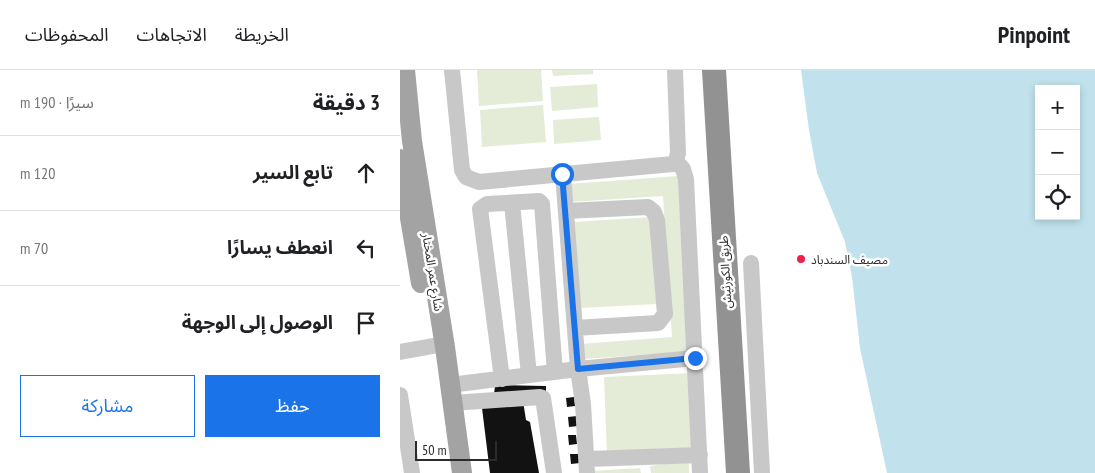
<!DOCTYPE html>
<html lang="ar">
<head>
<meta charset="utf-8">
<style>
	body { margin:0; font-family:"PT Sans Narrow","Noto Sans Arabic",sans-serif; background:#f6f6f6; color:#202124; direction:rtl }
	.controls { position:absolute; right:15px; top:15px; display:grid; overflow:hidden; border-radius:0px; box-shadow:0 2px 8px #0003 }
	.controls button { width:45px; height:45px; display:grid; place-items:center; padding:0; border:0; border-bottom:1px solid #e0e0e0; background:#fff; color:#202124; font:25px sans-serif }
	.scale { position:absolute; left:15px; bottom:12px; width:82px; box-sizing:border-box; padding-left:5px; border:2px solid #2b2b2b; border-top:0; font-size:14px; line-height:18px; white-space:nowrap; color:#2b2b2b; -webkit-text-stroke:4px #fff; paint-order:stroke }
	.stop { position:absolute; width:15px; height:15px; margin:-11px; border:4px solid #1a73e8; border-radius:50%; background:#fff }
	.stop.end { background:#1a73e8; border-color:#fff; box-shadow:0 1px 5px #0008 }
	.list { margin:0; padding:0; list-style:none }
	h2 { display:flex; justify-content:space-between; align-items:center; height:65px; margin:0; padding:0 20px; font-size:21px }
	h2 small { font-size:16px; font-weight:400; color:#757577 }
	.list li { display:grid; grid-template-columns:32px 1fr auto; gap:15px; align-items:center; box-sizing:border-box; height:75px; padding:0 20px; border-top:1px solid #e0e0e0 }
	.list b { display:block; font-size:19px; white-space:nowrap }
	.list em { font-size:16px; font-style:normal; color:#757577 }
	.actions { display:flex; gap:10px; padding:15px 20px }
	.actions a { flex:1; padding:11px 0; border:1px solid #1a73e8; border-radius:0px; text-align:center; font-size:18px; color:#1a73e8 }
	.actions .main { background:#1a73e8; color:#fff }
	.icon { flex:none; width:28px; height:28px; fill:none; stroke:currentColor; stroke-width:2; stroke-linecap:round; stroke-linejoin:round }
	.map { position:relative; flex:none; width:695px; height:403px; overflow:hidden; direction:ltr }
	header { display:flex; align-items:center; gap:30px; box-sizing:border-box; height:70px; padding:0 25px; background:#fff; border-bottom:1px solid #e0e0e0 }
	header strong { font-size:24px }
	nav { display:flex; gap:28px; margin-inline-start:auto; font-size:18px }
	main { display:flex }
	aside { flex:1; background:#fff }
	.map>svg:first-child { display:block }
</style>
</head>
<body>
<header>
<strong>Pinpoint</strong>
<nav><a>الخريطة</a><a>الاتجاهات</a><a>المحفوظات</a></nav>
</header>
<main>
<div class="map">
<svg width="695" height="403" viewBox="0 0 695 403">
	<rect width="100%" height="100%" fill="#fff"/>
	<path fill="#e4ebd7" d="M77,0h64l2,31 -64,5z
		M152,0h41v4l-40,2z
		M197,14l1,23 -46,4 -2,-24z
		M143,35l3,37 -64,5 -2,-37z
		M199,47l2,23 -47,4 -1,-24z
		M279,106l12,176 -109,7 -1,-15 91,-7 -9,-141 -93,6 -1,-18z
		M252,147l5,87 -78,4 -5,-86z
		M293,303l3,77 -89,4 -3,-77z
		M285,391l4,3v9h-38l-1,-7z
		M240,398l1,5h-50v-2z"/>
	<path fill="#c1e2ec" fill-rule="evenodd" d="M401,0h294v403h-208l-27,-125 -8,-71 -7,-35 -28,-69 -8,-43zM639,19h37v127h-37z"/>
	<path fill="#121212" d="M95,315l51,1v10l-52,-1z
		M174,327l1,9 -8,1 -1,-9z
		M123,331l3,19 4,2 9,51h-49l-8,-65z
		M177,346l1,10 -9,1 -1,-10z
		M168,365h8l1,9 -8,1z
		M170,384h9l1,9 -9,1z"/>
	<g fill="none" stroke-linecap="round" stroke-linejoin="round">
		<path stroke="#c8c8c8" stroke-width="16" d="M52,0l10,100 4,7 13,5 194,-18 3,-3 2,-8 -3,-83
			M276,91l7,8 3,10 14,294
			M163,104l15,195 5,35 4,69
			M112,133l17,172
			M166,141l82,-4 6,5 3,8 8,94 -7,9 -83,5
			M351,193l11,210
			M0,282l33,-6
			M102,309l-22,-170 7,-5 52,-3 3,3 13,168
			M50,315l128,-16 117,-11
			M0,325l12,78
			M52,333l88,-6 3,1 11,75
			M188,389l112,-4"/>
		<path stroke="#a3a3a3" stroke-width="20" d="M5,0l7,71 33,206 17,126
			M0,89l21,124"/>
		<path stroke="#929292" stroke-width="24" d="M314,0l24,403"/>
	</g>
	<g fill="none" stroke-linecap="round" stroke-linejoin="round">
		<path stroke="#1a73e8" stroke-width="6" d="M162,104l16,195 117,-11"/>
	</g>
	<circle fill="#ef204f" stroke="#fff" stroke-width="2" cx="401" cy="189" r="5"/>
	<g text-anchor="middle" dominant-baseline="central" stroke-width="5" stroke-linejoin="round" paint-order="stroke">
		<g font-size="12" fill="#2b2b2b" stroke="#fff" text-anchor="start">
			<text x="411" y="189">مصيف السندباد</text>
		</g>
		<g font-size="12" fill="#2b2b2b" stroke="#fff">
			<text transform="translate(33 202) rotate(81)">شارع عمر المختار</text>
			<text transform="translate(325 202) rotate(-93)">طريق الكورنيش</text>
		</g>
	</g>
</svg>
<div class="controls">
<button>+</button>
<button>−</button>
<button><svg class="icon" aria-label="locate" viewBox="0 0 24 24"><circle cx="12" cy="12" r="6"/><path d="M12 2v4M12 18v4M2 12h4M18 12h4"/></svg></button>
</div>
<div class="scale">50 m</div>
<div class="stop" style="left:162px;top:104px"></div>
<div class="stop end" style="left:295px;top:288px"></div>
</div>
<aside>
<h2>3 دقيقة<small>سيرًا · 190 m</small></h2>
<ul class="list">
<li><svg class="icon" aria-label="ahead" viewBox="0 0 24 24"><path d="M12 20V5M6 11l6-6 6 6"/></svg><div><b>تابع السير</b></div><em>120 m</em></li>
<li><svg class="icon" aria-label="left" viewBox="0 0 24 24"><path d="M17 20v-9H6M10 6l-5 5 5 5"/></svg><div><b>انعطف يسارًا</b></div><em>70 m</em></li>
<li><svg class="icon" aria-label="arrive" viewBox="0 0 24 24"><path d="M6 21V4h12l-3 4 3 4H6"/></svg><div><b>الوصول إلى الوجهة</b></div></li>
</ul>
<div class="actions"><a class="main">حفظ</a><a>مشاركة</a></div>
</aside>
</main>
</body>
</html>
